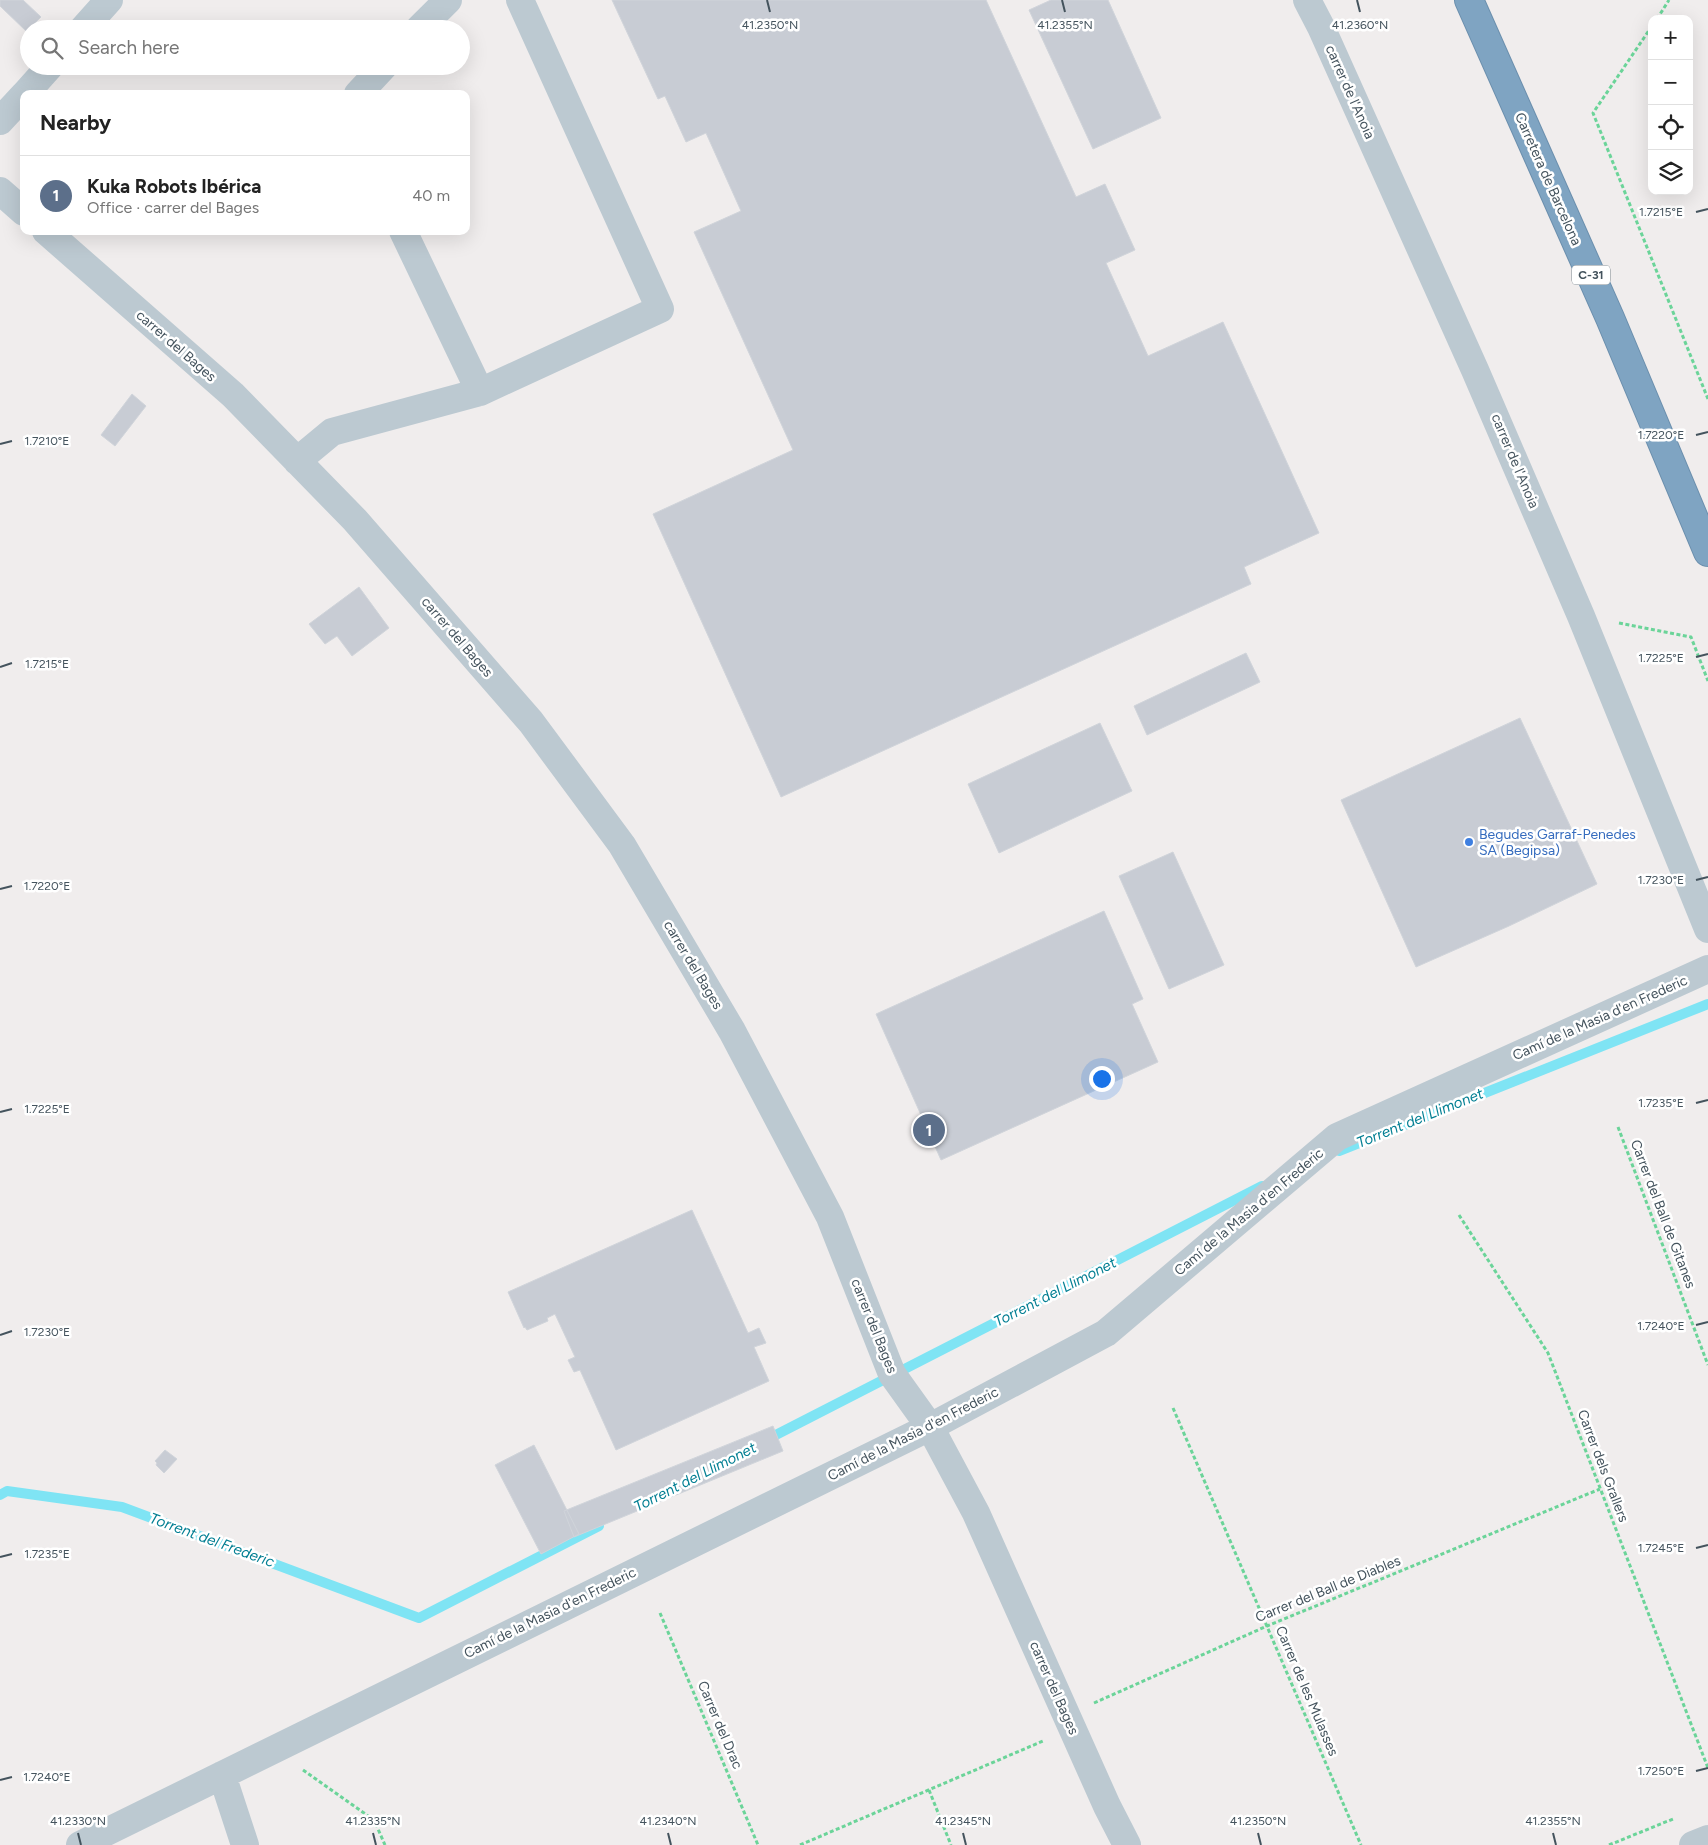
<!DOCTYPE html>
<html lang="en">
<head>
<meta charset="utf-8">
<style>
	body { margin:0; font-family:Figtree,sans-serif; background:#f6f6f6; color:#222 }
	.controls { position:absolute; right:15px; top:15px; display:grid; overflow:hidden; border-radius:10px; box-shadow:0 5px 20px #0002 }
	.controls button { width:45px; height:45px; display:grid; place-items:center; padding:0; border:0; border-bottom:1px solid #e0e0e0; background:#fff; color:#222; font:25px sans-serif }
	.you { position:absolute; left:1101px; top:1078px; width:18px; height:18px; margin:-12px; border:4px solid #fff; border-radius:50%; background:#1a73e8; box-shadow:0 0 0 8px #1a73e833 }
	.badge { display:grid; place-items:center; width:32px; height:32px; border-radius:50%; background:#1a73e8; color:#fff; font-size:16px; font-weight:700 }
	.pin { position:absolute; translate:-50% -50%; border:2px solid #fff; box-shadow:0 1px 5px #0006 }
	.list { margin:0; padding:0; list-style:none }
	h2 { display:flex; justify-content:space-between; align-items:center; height:65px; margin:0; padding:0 20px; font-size:21px }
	h2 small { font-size:16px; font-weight:400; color:#767676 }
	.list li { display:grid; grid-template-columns:32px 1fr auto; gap:15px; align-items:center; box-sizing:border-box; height:80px; padding:0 20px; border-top:1px solid #e0e0e0 }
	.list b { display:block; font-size:19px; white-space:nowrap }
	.list p { margin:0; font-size:16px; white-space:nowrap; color:#767676 }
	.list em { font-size:16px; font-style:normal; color:#767676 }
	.icon { flex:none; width:28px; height:28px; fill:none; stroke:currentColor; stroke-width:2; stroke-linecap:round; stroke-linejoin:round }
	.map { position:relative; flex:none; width:1708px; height:1845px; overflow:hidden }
	.search { position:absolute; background:#fff; box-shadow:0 5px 20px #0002; left:20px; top:20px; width:450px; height:55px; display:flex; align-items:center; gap:12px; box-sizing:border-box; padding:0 18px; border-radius:28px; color:#767676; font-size:19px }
	.panel { position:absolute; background:#fff; box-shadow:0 5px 20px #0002; left:20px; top:90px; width:450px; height:145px; border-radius:10px }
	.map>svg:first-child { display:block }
</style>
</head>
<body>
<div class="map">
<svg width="1708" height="1845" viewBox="0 0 1708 1845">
	<rect width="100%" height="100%" fill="#f0eded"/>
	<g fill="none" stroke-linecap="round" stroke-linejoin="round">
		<path stroke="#7fe4f4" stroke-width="10" d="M1339,1151l369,-147
			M766,1440l496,-254
			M0,1495l7,-4 115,16 297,111 180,-92"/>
	</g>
	<path fill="#c8ccd4" stroke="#d0d4da" d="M0,0h23l18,17 -12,12 -2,3 -27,-26z
		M612,0h374l90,197 29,-13 30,66 -29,13 42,93 75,-34 96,211 -75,34 7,17 -470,213 -128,-283 140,-64 -99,-218 47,-21 -35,-78 -20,9 -21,-46 -7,3z
		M1051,0h57l53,118 -68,31 -64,-139z
		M132,394l14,12 -31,40 -14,-11z
		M359,587l30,41 -37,28 -15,-20 -12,8 -16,-20z
		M1246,653l14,29 -113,53 -13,-29z
		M1520,718l77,166 -88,42 -93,41 -75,-167z
		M1100,723l32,68 -133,62 -31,-69z
		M1173,852l51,113 -55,24 -50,-113z
		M1104,911l39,88 -11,5 26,58 -217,98 -65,-146z
		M692,1210l56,123 11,-5 7,15 -12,4 15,34 -153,69 -36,-80 -6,2 -6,-12 7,-3 -20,-43 -8,4 1,3 -21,9 -2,-3 -1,1 -16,-36z
		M773,1426l10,25 -209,86 -10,-26z
		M534,1445l45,89 -38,20 -46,-89z
		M165,1450l12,9 -13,14 -8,-8 1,-2 -2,-2z"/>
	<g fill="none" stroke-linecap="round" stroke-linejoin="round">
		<g stroke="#6b8fad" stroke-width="30">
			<path id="highway" d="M1469,0l141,318 98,234"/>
		</g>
		<path stroke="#6bd499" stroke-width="3" stroke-dasharray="4 2.5" stroke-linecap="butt" d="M1657,19l12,-19
			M1652,26l-59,87 115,286
			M1619,623l72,14 17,44
			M1618,1127l90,238
			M1459,1215l89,138 160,415
			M1173,1408l188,437
			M660,1613l98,232
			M1094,1703l173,-77 333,-137
			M303,1770l71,50 11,25
			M929,1790l22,55
			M800,1845l243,-104
			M1609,1845l64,-26"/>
		<path stroke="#bcc9d1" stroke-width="28" d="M1307,0l14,27 154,343 106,246 127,313
			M83,29l26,-29
			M419,29l29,-29
			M25,94l25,-28
			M358,94l26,-28
			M0,121l24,-26
			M0,191l24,21
			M46,231l187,164 122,125 176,202 91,123 110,186 98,186 62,157 38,53 46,86 131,293 20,39
			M403,231l77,161
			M297,461l35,-29 148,-40 180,-83 -140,-309
			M222,1775l23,70
			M80,1845l850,-418 176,-94 231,-196 371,-168
			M1693,1845l15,-6"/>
		<use href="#highway" stroke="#7fa4c2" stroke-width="28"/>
	</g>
	<path fill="none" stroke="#44535d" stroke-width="2" d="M767,0l3,12M1062,0l3,12M1357,0l3,12M1696,212l12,-3M1696,435l12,-3M0,444l12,-3M1696,657l12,-3M0,667l12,-4M1696,880l12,-3M0,889l12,-3M1696,1103l12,-3M0,1112l12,-3M1696,1325l12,-3M0,1335l12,-4M1696,1548l12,-3M0,1557l12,-3M1696,1771l12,-3M0,1780l12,-3M78,1833l3,12M373,1833l3,12M668,1833l3,12M963,1833l3,12M1258,1833l3,12M1553,1833l3,12"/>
	<circle fill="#3f7fe0" stroke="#fff" stroke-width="2" cx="1469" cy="842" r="5"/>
	<g text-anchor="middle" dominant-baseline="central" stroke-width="5" stroke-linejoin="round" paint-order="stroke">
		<rect fill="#fff" stroke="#7c878e" stroke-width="1" x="1572" y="265.5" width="38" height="19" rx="4"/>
		<g font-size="12" font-weight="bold" fill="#44535d">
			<text x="1591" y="275">C-31</text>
		</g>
		<g font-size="14" fill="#44535d" stroke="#fff">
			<text transform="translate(1350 92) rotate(66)">carrer de l'Anoia</text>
			<text transform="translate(1548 179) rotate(66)">Carretera de Barcelona</text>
			<text transform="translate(176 346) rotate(41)">carrer del Bages</text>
			<text transform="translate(1515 461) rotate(67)">carrer de l'Anoia</text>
			<text transform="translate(457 637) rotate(49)">carrer del Bages</text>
			<text transform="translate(693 965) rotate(59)">carrer del Bages</text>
			<text transform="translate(1600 1018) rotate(-24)">Camí de la Masia d'en Frederic</text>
			<text transform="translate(1249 1212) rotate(-40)">Camí de la Masia d'en Frederic</text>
			<text transform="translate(1663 1214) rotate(69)">Carrer del Ball de Gitanes</text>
			<text transform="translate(874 1326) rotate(68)">carrer del Bages</text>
			<text transform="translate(913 1434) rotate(-27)">Camí de la Masia d'en Frederic</text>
			<text transform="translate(1603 1466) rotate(69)">Carrer dels Grallers</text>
			<text transform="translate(1328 1589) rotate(-22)">Carrer del Ball de Diables</text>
			<text transform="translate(550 1613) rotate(-26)">Camí de la Masia d'en Frederic</text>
			<text transform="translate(1054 1688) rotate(66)">carrer del Bages</text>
			<text transform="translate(1307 1691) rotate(67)">Carrer de les Mulasses</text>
			<text transform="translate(720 1725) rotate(67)">Carrer del Drac</text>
		</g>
		<g font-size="14" fill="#366cbe" stroke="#fff" text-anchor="start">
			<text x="1479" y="834">Begudes Garraf-Penedes<tspan x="1479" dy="16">SA (Begipsa)</tspan></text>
		</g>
		<g font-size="15" font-style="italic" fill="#037f93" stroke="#fff">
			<text transform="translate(1420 1118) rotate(-22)">Torrent del Llimonet</text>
			<text transform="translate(1055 1292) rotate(-27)">Torrent del Llimonet</text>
			<text transform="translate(695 1477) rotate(-27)">Torrent del Llimonet</text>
			<text transform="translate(212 1540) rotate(20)">Torrent del Frederic</text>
		</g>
	</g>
	<g font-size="12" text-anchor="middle" fill="#44535d" stroke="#fff" stroke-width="5" stroke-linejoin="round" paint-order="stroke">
		<text x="770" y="29">41.2350°N</text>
		<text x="1065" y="29">41.2355°N</text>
		<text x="1360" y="29">41.2360°N</text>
		<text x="1661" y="216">1.7215°E</text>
		<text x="1661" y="439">1.7220°E</text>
		<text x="47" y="445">1.7210°E</text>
		<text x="1661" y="662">1.7225°E</text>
		<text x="47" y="668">1.7215°E</text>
		<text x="1661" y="884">1.7230°E</text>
		<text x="47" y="890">1.7220°E</text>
		<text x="1661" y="1107">1.7235°E</text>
		<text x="47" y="1113">1.7225°E</text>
		<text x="1661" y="1330">1.7240°E</text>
		<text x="47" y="1336">1.7230°E</text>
		<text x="1661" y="1552">1.7245°E</text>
		<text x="47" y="1558">1.7235°E</text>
		<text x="1661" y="1775">1.7250°E</text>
		<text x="47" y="1781">1.7240°E</text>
		<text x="78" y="1825">41.2330°N</text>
		<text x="373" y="1825">41.2335°N</text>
		<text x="668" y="1825">41.2340°N</text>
		<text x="963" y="1825">41.2345°N</text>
		<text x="1258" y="1825">41.2350°N</text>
		<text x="1553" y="1825">41.2355°N</text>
	</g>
</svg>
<div class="controls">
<button>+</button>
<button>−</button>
<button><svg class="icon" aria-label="locate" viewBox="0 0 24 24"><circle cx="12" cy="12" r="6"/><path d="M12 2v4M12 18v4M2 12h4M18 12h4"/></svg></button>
<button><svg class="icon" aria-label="layers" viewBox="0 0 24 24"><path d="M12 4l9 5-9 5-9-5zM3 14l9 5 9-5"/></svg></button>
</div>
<div class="you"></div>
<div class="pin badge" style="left:929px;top:1130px;background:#5c6f8a">1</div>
<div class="search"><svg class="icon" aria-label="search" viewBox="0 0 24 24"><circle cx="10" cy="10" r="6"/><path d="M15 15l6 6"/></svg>Search here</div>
<section class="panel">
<h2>Nearby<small></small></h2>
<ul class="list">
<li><span class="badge" style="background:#5c6f8a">1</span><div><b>Kuka Robots Ibérica</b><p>Office · carrer del Bages</p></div><em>40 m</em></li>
</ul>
</section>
</div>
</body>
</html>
